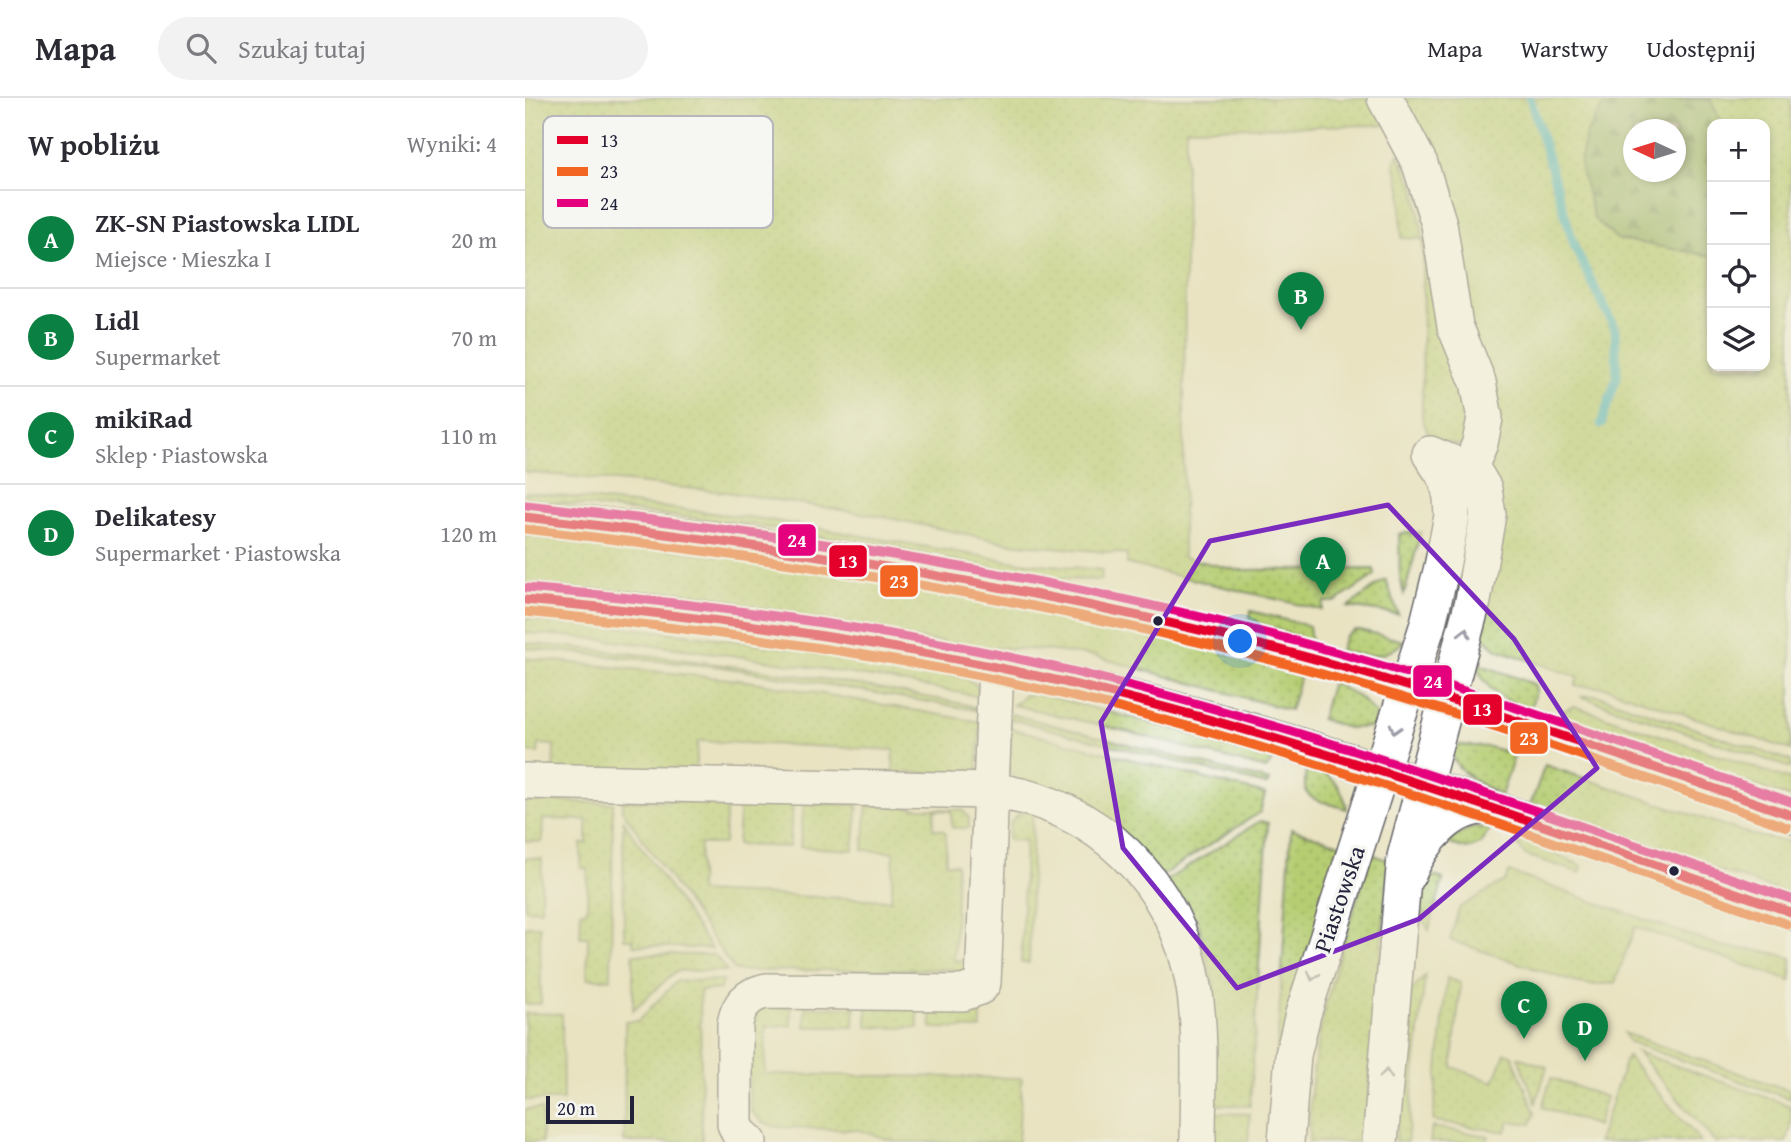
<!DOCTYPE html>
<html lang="pl">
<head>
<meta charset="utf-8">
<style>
	body { margin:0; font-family:"Gentium Book Plus",serif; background:#f2f2f3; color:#2b2b33 }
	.controls { position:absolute; right:21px; top:21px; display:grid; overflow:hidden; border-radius:14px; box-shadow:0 4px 10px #0003 }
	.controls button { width:63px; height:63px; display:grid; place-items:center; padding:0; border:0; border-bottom:2px solid #e1e1e2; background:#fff; color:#2b2b33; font:35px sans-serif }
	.compass { position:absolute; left:1098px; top:21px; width:63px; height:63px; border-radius:50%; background:#fff; box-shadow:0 4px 10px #0003; rotate:274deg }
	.scale { position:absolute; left:21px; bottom:18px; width:88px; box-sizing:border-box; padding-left:7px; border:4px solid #22223b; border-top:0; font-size:19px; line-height:24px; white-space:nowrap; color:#22223b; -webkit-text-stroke:5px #f6f6f2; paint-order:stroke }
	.you { position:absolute; left:716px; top:544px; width:24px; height:24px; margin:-18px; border:5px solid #fff; border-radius:50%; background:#1a73e8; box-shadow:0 0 0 10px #1a73e833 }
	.badge { display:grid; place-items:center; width:46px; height:46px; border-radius:50%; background:#0b8043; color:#fff; font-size:23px; font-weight:700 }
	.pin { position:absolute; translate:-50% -58px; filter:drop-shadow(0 2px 4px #0008) }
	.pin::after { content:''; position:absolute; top:37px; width:24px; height:21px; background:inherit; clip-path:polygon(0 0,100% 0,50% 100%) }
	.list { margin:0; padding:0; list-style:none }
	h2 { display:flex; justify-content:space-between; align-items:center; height:91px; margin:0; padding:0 28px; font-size:30px }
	h2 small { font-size:23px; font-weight:400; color:#7c7c81 }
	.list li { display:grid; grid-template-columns:46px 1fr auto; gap:21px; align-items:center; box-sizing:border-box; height:98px; padding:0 28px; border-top:2px solid #e1e1e2 }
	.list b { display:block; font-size:26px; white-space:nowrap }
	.list p { margin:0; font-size:23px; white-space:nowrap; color:#7c7c81 }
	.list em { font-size:23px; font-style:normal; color:#7c7c81 }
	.icon { flex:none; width:38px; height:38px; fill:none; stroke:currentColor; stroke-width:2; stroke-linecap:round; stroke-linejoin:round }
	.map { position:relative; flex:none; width:1266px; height:1044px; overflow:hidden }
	header { display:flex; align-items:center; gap:42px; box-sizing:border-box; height:98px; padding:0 35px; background:#fff; border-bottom:2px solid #e1e1e2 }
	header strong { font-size:33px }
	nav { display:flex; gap:38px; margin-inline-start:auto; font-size:24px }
	.search { width:490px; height:63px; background:#f2f2f3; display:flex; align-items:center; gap:18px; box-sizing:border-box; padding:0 24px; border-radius:38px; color:#7c7c81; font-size:26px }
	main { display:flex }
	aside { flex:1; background:#fff }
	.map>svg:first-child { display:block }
</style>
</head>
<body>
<header>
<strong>Mapa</strong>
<div class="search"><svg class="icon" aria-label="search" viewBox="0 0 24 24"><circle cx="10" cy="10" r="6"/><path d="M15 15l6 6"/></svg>Szukaj tutaj</div>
<nav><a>Mapa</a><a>Warstwy</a><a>Udostępnij</a></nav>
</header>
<main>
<aside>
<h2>W pobliżu<small>Wyniki: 4</small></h2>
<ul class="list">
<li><span class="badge">A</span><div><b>ZK-SN Piastowska LIDL</b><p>Miejsce · Mieszka I</p></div><em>20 m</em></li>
<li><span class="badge">B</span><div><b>Lidl</b><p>Supermarket</p></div><em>70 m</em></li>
<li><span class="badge">C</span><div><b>mikiRad</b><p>Sklep · Piastowska</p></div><em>110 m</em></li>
<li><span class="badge">D</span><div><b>Delikatesy</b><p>Supermarket · Piastowska</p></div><em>120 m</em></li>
</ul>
</aside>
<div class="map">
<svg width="1266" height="1044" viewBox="0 0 1266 1044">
	<defs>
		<pattern id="grass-dots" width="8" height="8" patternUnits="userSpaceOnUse" patternTransform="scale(1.75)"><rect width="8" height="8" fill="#b6cd72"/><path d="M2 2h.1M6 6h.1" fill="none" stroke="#9cb064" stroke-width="1.8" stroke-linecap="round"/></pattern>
		<pattern id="forest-firs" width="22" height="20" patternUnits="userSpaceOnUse" patternTransform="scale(1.75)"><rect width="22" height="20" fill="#90b064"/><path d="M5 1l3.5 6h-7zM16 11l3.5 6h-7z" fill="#758f54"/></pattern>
	</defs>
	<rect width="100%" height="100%" fill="#f6f6f2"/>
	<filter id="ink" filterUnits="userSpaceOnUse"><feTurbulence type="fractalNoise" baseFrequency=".0143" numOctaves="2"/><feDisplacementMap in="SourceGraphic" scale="14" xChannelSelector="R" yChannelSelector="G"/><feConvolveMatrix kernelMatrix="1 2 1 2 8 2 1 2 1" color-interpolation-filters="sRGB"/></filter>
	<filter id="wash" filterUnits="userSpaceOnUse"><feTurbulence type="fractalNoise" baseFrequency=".00686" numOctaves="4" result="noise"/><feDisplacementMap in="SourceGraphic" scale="28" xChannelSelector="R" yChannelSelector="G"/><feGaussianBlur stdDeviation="1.57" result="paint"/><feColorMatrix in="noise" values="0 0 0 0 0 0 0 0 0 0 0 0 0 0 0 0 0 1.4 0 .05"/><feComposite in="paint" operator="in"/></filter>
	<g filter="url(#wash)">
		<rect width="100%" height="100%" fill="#e9e3c2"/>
		<path fill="url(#grass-dots)" stroke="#6c7856" stroke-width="2" fill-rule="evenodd" d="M0,0h846l15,27 -200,3 -3,429 53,13 138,-1 1,6 -40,27h-11l-2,8 -195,-46v-10l-118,-11 -130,-27 -153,-24 -201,-20z
			M873,0h393v652l-187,-63 -29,-1 3,-9 -81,-28 -21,-19 7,-169zM1187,26h53v242h-53zM1108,32h42v42h-42z
			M873,56l17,33 24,148 11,33 18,31 -2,48 -36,-9 -8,-20 1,-173 -1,-6 -21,-1v-50l-7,-25z
			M0,394l232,26 253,43 92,9 -1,10 -46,-1 -303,-54 -227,-26z
			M896,434l-15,56 -2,6 -4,-16 -1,-44z
			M0,435c195,19 389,50 581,90 65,14 130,33 195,50l-11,37 -197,-54 -48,-6 -68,-3 -452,-63z
			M861,482l12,34 -50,-7 32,-24z
			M726,513l58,15 2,16 -61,-22z
			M0,520c147,12 293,32 438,59l13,7 6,13c-152,-28 -303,-53 -457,-64z
			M830,532h5l44,11c-20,20 -40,15 -64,10l5,-15z
			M0,545c133,12 265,28 396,53 13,3 54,8 60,15l-259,-44 -197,-19z
			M0,560l224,23 232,41 -4,52 -84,-2 1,-22 -196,-9 -3,30h-142l1,-26 -15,-1 -1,9 -13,-1z
			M951,565l58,21 2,7 -6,18c-26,-8 -45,-18 -54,-46z
			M807,584l27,15 17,17 -2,13 -26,1 -27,-9z
			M514,596l237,61 -10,14 -141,-38 -112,-26 11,-10z
			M1071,597l195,66v7l-211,-72z
			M1049,608l217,74v18l-231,-79 3,-8z
			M486,616l258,67 -2,4 -257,-66z
			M485,630l255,66 -5,18 -99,64 -146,-96 -6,-10z
			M935,647l29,2 26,7 -14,41c-17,-8 -47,-24 -50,-44z
			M783,666c21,10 35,21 39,45 -32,-11 -50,-5 -39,-45z
			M1020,667l207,70 39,7v53l-261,-89z
			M98,702l104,1 -3,43h-24l-1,48 192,8 3,-48 -31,-2 4,-45 96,5 6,8v10h-17l-1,-17 -16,-1 -2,19 10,1 3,4v29l11,1 -3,96 20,1 -1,7 -10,9 -10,-8 -218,2 -113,-161z
			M215,702l53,2 -4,45 -52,-2z
			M0,703l88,2 -2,176h-24l1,-42h-8l1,-26 6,-1 1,-41 -7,-1v-25h6v-23l-44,-1 -1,23 -17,-1z
			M279,705l54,2 -5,45 -53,-3z
			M508,712l-4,153h-8l4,-122 -17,-1c1,-21 5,-27 25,-30z
			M98,722l88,129 -78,-4v-6h-9z
			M735,723l8,2 -18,283 -48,-2 12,-12 -1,-109 -16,-65 -15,-3 -18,-33z
			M950,729h16l-10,17 -14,5 -21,-6 10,-9z
			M766,731l49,15 -69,298z
			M996,739l61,29 -2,7 -55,-18 -7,-10z
			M847,756l17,7 -25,281h-55c-2,-99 32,-195 63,-288z
			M0,760l17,1 -1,51 -16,-1z
			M984,774l212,74 53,7 17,5v23l-156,-54 -20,56 -24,2 -17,-3 -124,-42 9,-32 47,-28z
			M902,776l16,5 -14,51 -11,-21z
			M0,828h15l1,78h-16z
			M108,856l82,1 12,16h-51l-43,39z
			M900,878l-18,166h-12l16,-151z
			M922,880l14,5 -9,84 42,15 11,-29 7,2 23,58 -4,11 -22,-3 -3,11 -73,-11z
			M198,882l-3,9 -20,2 2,151h-78l1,-121h13l39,-40z
			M234,909h32v19h-25l-1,48 257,4 -4,64h-121l-39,-12 -81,-3 -15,-5 -12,-12 -3,-86z
			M280,909h50l-1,20h-49z
			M342,909h51v21l-51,-1z
			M406,909h50v22l-50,-1z
			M0,915l37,1 1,86h-38z
			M1099,935l167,58v8l-162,-57z
			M1112,954l154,54v22l-5,14h-71z
			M1102,958l74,86h-103z
			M993,959l29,10 -11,36z
			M1026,980l55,19 -9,29 -55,-19z
			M0,1011h17v33h-17z
			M677,1014l48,2 -2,28h-36z
			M907,1029l57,9 -3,6h-56z"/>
		<path fill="url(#forest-firs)" stroke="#596950" stroke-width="2" fill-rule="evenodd" d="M1083,0l103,2 11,24h-10v132l-95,-17 -23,-20 -14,-54 6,-31zM1108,32h42v42h-42z"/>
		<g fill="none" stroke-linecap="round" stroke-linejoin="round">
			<path stroke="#46b4c1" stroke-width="9" d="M1005,0l45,150 40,81 2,48 -16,47"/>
		</g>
	</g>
	<g filter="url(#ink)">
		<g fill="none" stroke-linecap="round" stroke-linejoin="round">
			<g stroke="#68666a" stroke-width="38">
				<path id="minor" d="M860,0l35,66 19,60 16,102 23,56 7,36 -5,25 -11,27 -12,18
					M0,419c259,27 515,69 767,136 169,44 334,106 499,162
					M0,502c208,17 414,48 616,101 221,57 434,137 650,211
					M0,683l466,10c105,10 187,93 203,196 8,50 4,105 4,155
					M883,776c14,-32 43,-70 82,-67
					M224,1044l-10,-9 -4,-9v-100c3,-18 12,-29 31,-33l197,2 17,-6 3,-4 13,-316
					M761,1044l7,-87 10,-41 124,-387 15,-60 10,-51 -1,-19 -4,-18 -17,-25
					M855,1044l25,-285 68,-256 15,-86 -4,-26 -7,-12 -8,-7 -39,-16"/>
			</g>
			<use href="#minor" stroke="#fff" stroke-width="35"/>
			<g stroke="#f6f6f2" stroke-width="14">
				<path id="bus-1" d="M0,419c259,29 515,70 767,136 169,45 334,105 499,162
					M0,502c181,16 362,41 539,82 248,58 487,147 727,230"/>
			</g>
			<g stroke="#f6f6f2" stroke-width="14">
				<path id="bus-2" d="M0,431c258,29 514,70 765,136 168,45 332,105 497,162
					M0,514c181,17 361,41 537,82 247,58 486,147 725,230"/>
			</g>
			<g stroke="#f6f6f2" stroke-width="14">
				<path id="bus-3" d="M1,407c261,29 520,69 773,137 167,45 329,104 492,160
					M1,490c183,16 366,40 545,83 245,59 482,146 720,228"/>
			</g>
			<use href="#bus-1" stroke="#e4002b" stroke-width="9"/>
			<use href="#bus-2" stroke="#f26522" stroke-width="9"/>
			<use href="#bus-3" stroke="#e5007d" stroke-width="9"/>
		</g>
		<defs><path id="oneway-chevron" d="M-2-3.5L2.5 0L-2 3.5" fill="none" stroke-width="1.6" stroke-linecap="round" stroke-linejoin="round" transform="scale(1.75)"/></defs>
		<g stroke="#9c9ca7">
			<use href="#oneway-chevron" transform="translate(940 535) rotate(-76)"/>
			<use href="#oneway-chevron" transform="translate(870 631) rotate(107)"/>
			<use href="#oneway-chevron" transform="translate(788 878) rotate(106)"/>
			<use href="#oneway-chevron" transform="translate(861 976) rotate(-85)"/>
		</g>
	</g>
	<path d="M0 0H1266V1044H0ZM863,407l126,134 83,129 -178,151 -182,69 -114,-140 -22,-126 109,-181z" fill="#e9e3c2" fill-opacity=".55" fill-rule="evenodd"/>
	<path fill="none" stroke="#7b2cbf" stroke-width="5" stroke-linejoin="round" d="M863,407l126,134 83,129 -178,151 -182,69 -114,-140 -22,-126 109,-181z"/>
	<g fill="#22223b" stroke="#f6f6f2" stroke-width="2.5">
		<circle cx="633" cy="523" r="6"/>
		<circle cx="1149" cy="773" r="6"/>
	</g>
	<g text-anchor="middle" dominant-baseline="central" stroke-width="7" stroke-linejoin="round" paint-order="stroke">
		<g font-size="24" fill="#22223b" stroke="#f6f6f2">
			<text transform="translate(814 801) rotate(-71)">Piastowska</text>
		</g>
	</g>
	<rect x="18" y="18" width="230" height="112" rx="10" fill="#f6f6f2" stroke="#b6b6bb" stroke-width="2"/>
	<rect x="32" y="38" width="31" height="8" fill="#e4002b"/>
	<rect x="32" y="69" width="31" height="9" fill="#f26522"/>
	<rect x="32" y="101" width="31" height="8" fill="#e5007d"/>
	<g font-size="19" fill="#22223b">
		<text x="75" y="49">13</text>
		<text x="75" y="80">23</text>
		<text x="75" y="112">24</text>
	</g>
	<g stroke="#f6f6f2" stroke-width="2.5">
		<rect x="252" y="425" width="40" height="34" rx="7" fill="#e5007d"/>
		<rect x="303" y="446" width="40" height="34" rx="7" fill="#e4002b"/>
		<rect x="354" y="466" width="40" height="34" rx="7" fill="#f26522"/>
		<rect x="887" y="566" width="41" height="34" rx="7" fill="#e5007d"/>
		<rect x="937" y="595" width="41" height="33" rx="7" fill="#e4002b"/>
		<rect x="984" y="623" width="40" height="34" rx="7" fill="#f26522"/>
	</g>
	<g font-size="19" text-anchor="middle" font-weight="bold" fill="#fff">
		<text x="272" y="449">24</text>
		<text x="323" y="470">13</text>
		<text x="374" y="490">23</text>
		<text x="908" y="590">24</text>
		<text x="957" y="618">13</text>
		<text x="1004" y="647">23</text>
	</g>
</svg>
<div class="controls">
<button>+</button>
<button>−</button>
<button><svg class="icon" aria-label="locate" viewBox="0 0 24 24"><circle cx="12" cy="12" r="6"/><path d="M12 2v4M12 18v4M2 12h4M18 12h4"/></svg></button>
<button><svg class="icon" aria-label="layers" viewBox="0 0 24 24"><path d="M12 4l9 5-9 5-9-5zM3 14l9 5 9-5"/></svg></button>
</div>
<svg class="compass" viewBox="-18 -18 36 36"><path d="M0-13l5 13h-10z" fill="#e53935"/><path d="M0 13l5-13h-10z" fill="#7c7c81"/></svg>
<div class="scale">20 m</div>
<div class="you"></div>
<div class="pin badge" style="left:798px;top:497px">A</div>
<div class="pin badge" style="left:776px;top:232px">B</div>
<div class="pin badge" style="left:999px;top:941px">C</div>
<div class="pin badge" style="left:1060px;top:963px">D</div>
</div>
</main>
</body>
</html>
